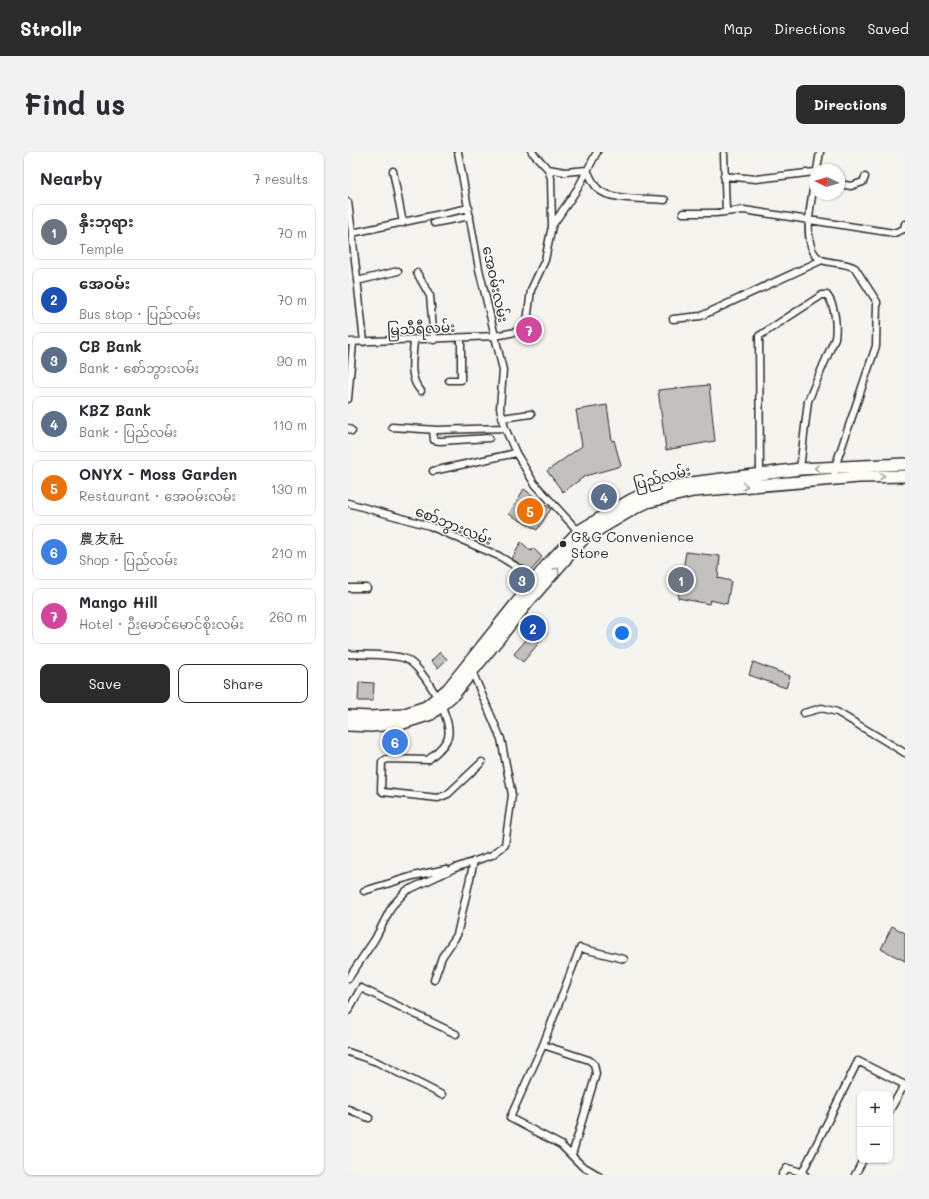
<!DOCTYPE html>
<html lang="en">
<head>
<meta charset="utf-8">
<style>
	body { margin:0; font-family:Mali,"LXGW WenKai TC","Noto Sans Myanmar",sans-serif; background:#f2f2f3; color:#2b2b33 }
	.controls { position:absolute; right:12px; bottom:12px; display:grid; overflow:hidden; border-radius:8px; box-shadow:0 1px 3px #0004 }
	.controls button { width:36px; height:36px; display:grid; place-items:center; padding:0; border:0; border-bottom:1px solid #e1e1e2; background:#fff; color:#2b2b33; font:20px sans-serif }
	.compass { position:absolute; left:461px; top:12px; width:36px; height:36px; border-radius:50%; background:#fff; box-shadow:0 1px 3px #0004; rotate:274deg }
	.you { position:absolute; left:274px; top:481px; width:14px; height:14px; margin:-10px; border:3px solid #fff; border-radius:50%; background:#1a73e8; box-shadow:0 0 0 6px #1a73e833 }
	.badge { display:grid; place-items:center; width:26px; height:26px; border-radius:50%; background:#2b2b2b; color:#fff; font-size:13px; font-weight:700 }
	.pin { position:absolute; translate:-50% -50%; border:2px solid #fff; box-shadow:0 1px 4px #0006 }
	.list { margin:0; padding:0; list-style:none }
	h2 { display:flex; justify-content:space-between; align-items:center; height:52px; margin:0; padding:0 16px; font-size:17px }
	h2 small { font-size:13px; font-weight:400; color:#7c7c81 }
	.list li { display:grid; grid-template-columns:26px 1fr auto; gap:12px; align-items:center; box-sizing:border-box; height:56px; margin:0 8px 8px; padding:0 8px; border:1px solid #e1e1e2; border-radius:8px }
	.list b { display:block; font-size:15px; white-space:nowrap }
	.list p { margin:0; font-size:13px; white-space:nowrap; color:#7c7c81 }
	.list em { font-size:13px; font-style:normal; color:#7c7c81 }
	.actions { display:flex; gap:8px; padding:12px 16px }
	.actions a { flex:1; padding:9px 0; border:1px solid #2b2b2b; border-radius:8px; text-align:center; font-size:14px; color:#2b2b2b }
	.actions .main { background:#2b2b2b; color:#fff }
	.map { position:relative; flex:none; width:557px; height:1023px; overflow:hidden; border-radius:8px }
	header { display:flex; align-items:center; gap:24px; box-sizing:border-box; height:56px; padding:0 20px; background:#2b2b2b; color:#fff }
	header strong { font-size:19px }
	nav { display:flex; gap:22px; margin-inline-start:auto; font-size:14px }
	.intro { display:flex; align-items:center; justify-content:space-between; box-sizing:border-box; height:96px; padding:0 24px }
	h1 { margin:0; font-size:28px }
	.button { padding:10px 18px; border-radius:8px; background:#2b2b2b; color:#fff; font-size:14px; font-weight:700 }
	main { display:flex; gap:24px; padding:0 24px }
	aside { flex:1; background:#fff; border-radius:8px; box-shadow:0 1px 3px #0004 }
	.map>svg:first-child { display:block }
</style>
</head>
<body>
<header>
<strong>Strollr</strong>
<nav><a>Map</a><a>Directions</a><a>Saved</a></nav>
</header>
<div class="intro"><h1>Find us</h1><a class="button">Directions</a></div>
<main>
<aside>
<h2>Nearby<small>7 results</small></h2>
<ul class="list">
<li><span class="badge" style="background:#6b7280">1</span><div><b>နှီးဘုရား</b><p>Temple</p></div><em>70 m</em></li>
<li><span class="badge" style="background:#1a4fb4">2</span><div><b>အေဝမ်း</b><p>Bus stop · ပြည်လမ်း</p></div><em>70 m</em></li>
<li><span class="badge" style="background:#5c6f8a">3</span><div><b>CB Bank</b><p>Bank · စော်ဘွားလမ်း</p></div><em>90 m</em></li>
<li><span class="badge" style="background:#5c6f8a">4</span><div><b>KBZ Bank</b><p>Bank · ပြည်လမ်း</p></div><em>110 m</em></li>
<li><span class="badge" style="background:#e8710a">5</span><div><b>ONYX - Moss Garden</b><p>Restaurant · အေဝမ်းလမ်း</p></div><em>130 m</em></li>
<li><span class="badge" style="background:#3f7fe0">6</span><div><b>農友社</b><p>Shop · ပြည်လမ်း</p></div><em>210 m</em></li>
<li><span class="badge" style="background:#d1479c">7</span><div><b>Mango Hill</b><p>Hotel · ဉီးမောင်မောင်စိုးလမ်း</p></div><em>260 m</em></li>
</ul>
<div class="actions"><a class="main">Save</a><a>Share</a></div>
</aside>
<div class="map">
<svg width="557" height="1023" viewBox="0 0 557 1023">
	<rect width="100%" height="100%" fill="#f5f4ef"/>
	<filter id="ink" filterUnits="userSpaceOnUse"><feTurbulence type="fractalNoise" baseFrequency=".025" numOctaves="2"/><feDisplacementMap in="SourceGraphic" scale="8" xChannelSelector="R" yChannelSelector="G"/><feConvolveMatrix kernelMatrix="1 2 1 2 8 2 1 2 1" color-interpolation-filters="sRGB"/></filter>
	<g filter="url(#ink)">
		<path fill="#c2c1be" stroke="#2b2b2b" d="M361,233l6,56 -49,9 -8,-60z
			M259,253l5,36 2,-1 7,26 -36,10 -22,16 -16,-21 35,-25 -6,-36z
			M176,337l27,20 -14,21 -28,-16z
			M173,390l10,9 2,-3 9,9 -11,14 -19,-12z
			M338,400l34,4 -2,22 13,3 -4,23 -17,-4 -1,4 -31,-6z
			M190,474l9,7 -24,29 -9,-8z
			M92,500l7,7 -9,9 -7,-7z
			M405,510l37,14 -4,12 -37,-13z
			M11,530l15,1 -1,18h-15z
			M544,774l13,7v28l-24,-12z"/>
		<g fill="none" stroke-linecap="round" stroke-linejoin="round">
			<g stroke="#2b2b2b" stroke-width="9">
				<path id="minor" d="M110,0l21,117 24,101 -3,38 5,20 11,25 18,30 45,49
					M184,0l16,17 3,9 1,48
					M376,2l2,58
					M200,17l17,3 22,-2c3,6 6,14 11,19 12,12 50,9 67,11
					M469,18l3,-18
					M45,19l10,52
					M376,24l32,3 59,-7
					M467,29c-4,18 -15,69 7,79 11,4 23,2 33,8l22,34 -1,44 -41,121 -1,12
					M491,32l12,2 12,-4 2,-5
					M0,50l4,31 117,-25
					M335,61h32l29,-3 150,23 10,-4 1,-5
					M86,71l36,-7
					M4,81l12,109
					M69,121l13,23 4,44
					M9,129l41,-10
					M325,167l28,-3 121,-56
					M66,189c-1,17 -6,37 7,50
					M0,190l147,-6 31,-6 5,-40 14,-30 7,-34 26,-38 19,-36
					M101,228h12v-42
					M0,247l5,-56
					M154,266l29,-4
					M44,275l45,3 68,-2
					M0,276l4,3
					M85,278l1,10 6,1 49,-3
					M85,319l83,-18
					M412,322l-1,-138 63,-41h5c8,10 10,30 8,43l-27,63 -8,68
					M0,351l82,23 69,30 39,24
					M0,436h19
					M0,502c14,1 47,0 58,5 17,8 47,59 42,78 -3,9 -13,17 -20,23l-41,-1 -5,3 -1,28 2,2 55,6 10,-4 34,-32
					M456,561l18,-5 15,4 68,41
					M16,739l49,-15 33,-7
					M0,827l27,-40 17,-33 14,-15 49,-23 37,-13 13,-10 7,-50 -11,-56 -29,-68
					M86,828l8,-23 15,-22 17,-74
					M0,859l13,-23 95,46
					M195,893l37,-97 44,11
					M0,900l29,10 65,33
					M0,957l21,9
					M542,958l12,-21 3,-1
					M224,1003l24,-81 -2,-10 -5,-4 -46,-15 -33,73 51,27 20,20 17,10
					M454,1021l56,-112 47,24
					M434,1023l5,-7 11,3 7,4
					M507,1023l8,-15"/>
			</g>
			<g stroke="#2b2b2b" stroke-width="14">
				<path id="trunk" d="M0,564l23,1 31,-2 24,-8 22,-18 99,-124 32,-34 52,-31 13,-6 47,-11 109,-14 105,-5
					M0,573l23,1 32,-3 28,-9 23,-20 74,-92 56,-64 51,-30 12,-6 46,-11 166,-14 46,-1"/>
			</g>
			<use href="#minor" stroke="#fdfcf7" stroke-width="6"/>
			<use href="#trunk" stroke="#fdfcf7" stroke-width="11"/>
		</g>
		<defs><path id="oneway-chevron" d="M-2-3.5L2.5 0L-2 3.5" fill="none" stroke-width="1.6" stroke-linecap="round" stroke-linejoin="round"/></defs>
		<g stroke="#9e9e9b">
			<use href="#oneway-chevron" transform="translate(469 316) rotate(177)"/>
			<use href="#oneway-chevron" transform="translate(534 324) rotate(-1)"/>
			<use href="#oneway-chevron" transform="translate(397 334) rotate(-4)"/>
			<use href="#oneway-chevron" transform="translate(209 418) rotate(-47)"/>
		</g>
	</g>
	<circle fill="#2b2b2b" stroke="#fdfcf7" stroke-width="1.5" cx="215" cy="392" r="4"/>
	<g text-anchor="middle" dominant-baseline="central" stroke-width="3" stroke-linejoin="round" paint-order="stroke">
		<g font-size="14" fill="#2b2b2b" stroke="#fdfcf7">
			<text transform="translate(148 132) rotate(78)">အေဝမ်းလမ်း</text>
			<text transform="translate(73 176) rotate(-3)">မြသီရီလမ်း</text>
			<text transform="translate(314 325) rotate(-15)">ပြည်လမ်း</text>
			<text transform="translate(106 373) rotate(22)">စော်ဘွားလမ်း</text>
		</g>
		<g font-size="14" fill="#2b2b2b" stroke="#fdfcf7" text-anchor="start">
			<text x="223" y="384">G&amp;G Convenience<tspan x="223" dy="16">Store</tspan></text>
		</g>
	</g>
</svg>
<div class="controls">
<button>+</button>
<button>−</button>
</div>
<svg class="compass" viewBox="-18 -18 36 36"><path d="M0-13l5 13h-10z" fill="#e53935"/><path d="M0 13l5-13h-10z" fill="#7c7c81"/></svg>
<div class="you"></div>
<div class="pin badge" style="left:333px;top:428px;background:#6b7280">1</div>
<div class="pin badge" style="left:185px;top:476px;background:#1a4fb4">2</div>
<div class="pin badge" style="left:174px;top:428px;background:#5c6f8a">3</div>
<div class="pin badge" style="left:256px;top:345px;background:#5c6f8a">4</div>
<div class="pin badge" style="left:182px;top:359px;background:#e8710a">5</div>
<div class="pin badge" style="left:47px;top:590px;background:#3f7fe0">6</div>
<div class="pin badge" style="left:181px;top:178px;background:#d1479c">7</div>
</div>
</main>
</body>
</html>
